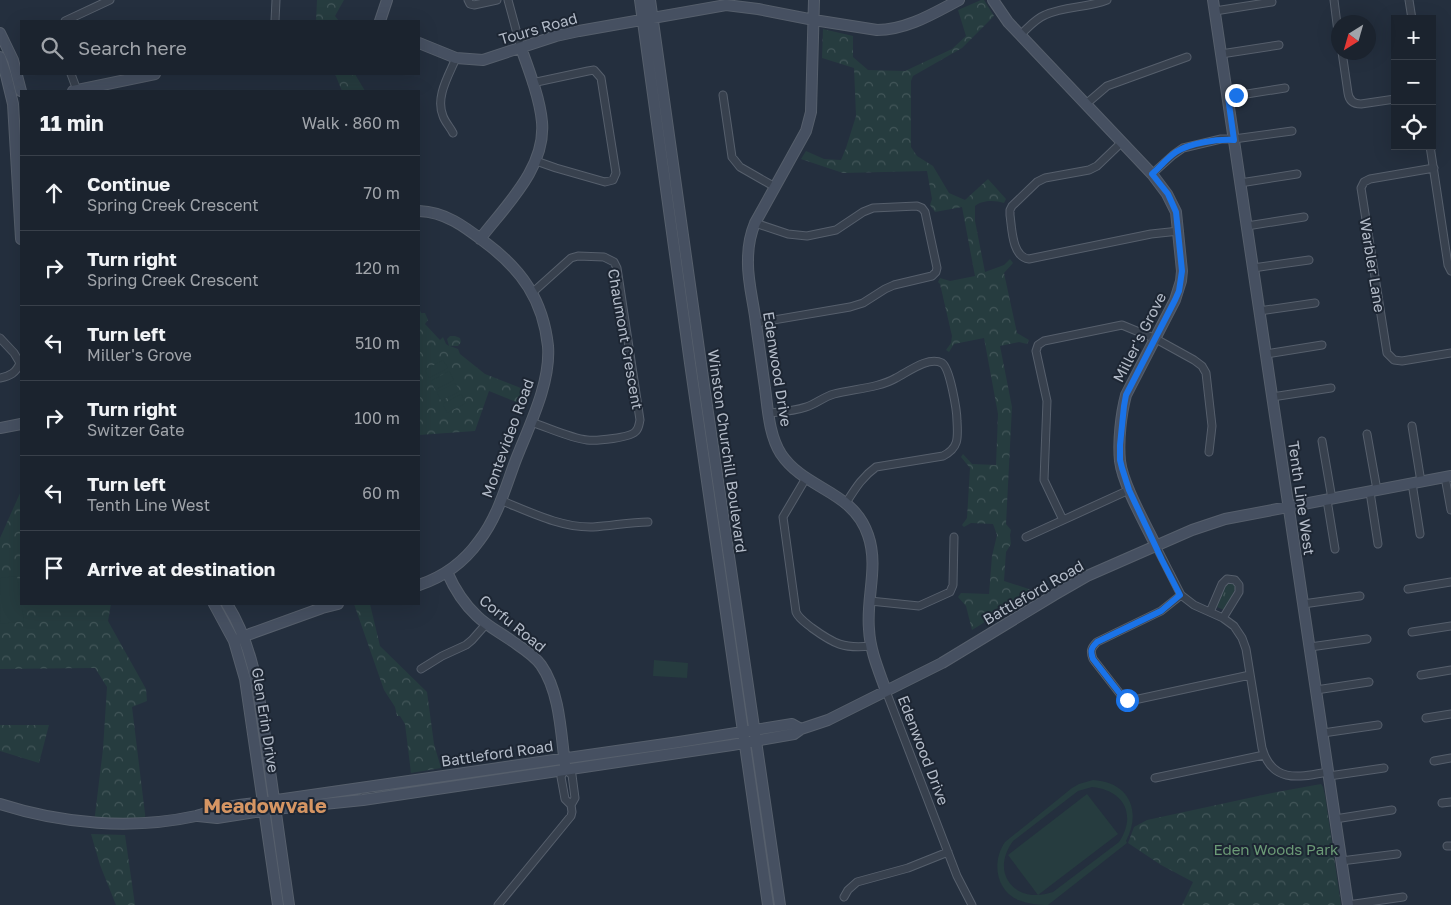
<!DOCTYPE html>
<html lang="en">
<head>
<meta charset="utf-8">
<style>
	body { margin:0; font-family:"Golos Text",sans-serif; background:#282f3a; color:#f1f3f6 }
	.controls { position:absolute; right:15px; top:15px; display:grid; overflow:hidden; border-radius:0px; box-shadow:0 5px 20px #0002 }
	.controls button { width:45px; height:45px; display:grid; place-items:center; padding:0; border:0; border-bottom:1px solid #39404a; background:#1b232e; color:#f1f3f6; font:25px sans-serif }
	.compass { position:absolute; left:1331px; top:15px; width:45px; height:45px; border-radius:50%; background:#1b232e; box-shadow:0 5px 20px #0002; rotate:217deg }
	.stop { position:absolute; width:15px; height:15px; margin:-11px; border:4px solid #1a73e8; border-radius:50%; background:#fff }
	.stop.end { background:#1a73e8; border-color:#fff; box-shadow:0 1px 5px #0008 }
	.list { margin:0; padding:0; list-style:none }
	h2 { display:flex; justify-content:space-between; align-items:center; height:65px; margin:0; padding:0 20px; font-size:21px }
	h2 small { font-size:16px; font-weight:400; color:#a0a4aa }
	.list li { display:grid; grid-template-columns:32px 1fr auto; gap:15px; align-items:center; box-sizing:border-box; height:75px; padding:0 20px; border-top:1px solid #39404a }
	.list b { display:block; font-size:19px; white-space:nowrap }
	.list p { margin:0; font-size:16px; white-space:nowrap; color:#a0a4aa }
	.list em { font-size:16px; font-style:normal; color:#a0a4aa }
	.icon { flex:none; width:28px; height:28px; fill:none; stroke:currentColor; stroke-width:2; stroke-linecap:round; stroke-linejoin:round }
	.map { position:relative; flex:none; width:1451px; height:905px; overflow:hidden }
	.search { position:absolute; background:#1b232e; box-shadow:0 5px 20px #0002; left:20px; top:20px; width:400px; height:55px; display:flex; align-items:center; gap:12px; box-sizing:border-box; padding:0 18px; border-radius:0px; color:#a0a4aa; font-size:19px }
	.panel { position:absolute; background:#1b232e; box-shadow:0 5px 20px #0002; left:20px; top:90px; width:400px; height:515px; border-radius:0px }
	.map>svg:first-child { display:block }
</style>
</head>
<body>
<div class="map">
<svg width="1451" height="905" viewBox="0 0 1451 905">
	<defs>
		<pattern id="grass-tufts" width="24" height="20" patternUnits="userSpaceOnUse" patternTransform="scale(1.25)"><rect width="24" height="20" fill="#263c3f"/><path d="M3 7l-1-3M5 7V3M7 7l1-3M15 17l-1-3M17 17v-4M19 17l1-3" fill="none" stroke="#435659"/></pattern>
		<pattern id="forest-crowns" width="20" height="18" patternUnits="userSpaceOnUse" patternTransform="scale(1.25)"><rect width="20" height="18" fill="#263c3f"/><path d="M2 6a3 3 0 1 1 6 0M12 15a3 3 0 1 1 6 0" fill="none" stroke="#435659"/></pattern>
	</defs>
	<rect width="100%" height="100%" fill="#242f3e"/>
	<path fill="url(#grass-tufts)" d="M1231,582l4,2 1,4 -12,22 -7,-3c3,-9 5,-21 14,-25z"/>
	<path fill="url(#forest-crowns)" d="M317,0h27l-9,16 4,5h-23z
		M981,0h3l10,16 -32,32 -49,28 -2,5v66l6,9 16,10 16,27 16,7 23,-21 18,20 -2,4c-9,-3 -22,-3 -29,3v15l10,51 19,-7 6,-6 3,4 -9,10 13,60 12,7 -2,4 -8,-2 -19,4 12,61 -6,117 5,6 -1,5 1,9 -5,8 -2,29 31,10 -63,39 -6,-24 -8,-9 3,-4 28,1 3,-38 5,-21 -4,-11 -22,-1 -7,4 -2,-2 5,-7 3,-50 -9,-11 2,-3 9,10 24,1 2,-51 -14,-76 -30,6 -5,8 -3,-2 5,-7 1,-7 -12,-52 -2,-2 2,-4 10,3 25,-5 -13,-69 -27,5 -5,-7 2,-6 -5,-28 -84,2 -42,-14 5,-8 18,8 17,1 5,-12 10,-32 -2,-48 -32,-10 1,-29 30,7v21l15,13 37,1 47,-22 14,-13 -8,-26z
		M335,74h20l10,17h-23z
		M419,307l2,6h4l3,7 -3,4 15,16 3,-3 3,7 3,2 -2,-7 3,-3h5l5,2 1,4 -3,4h-8l8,3 2,5 25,20 46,18 -5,14 -37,-15 -14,40 -56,4z
		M21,491v113h90l-3,17 38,68 1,12 -15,6 14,115 -52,1 9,-74 4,-62 -12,-19 -95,1v-131z
		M354,604h16l10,42 47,46 7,52 7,24 -30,5 -6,-49 -5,-8h-3l-2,-9 -11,-17z
		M0,725h49l-10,38 -39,-12z
		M1321,784l2,3 2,8 16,110h-159l11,-23 -32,-17 -33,-22 6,-16 13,-7 130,-28z
		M91,834l34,1 10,70h-19l-16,-40z"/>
	<path fill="#263c3f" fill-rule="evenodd" d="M443,360l5,8 -19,10 -4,-8z
		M449,371l5,9 -19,10 -4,-9z
		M455,383l5,8 -19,10 -4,-9z
		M461,394l5,9 -19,10 -4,-9z
		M17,576l7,45 -23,3 -1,-46z
		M654,660l34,3 -1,15 -34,-2z
		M1093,780c36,2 49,31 33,61l1,2 -79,62c-10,0 -19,-1 -30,-5 -23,-11 -26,-39 -13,-58l67,-54 7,-4zM1092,787c32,3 45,28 27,55l-66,50c-37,13 -64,-18 -40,-51l65,-50z
		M1087,794l31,40 -80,61 -30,-40z"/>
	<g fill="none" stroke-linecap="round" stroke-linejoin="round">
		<g stroke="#565f6c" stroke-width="9">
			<path id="street" d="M468,0l2,4 4,1 23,-5
				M508,0l13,48
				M1334,0l4,32
				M1409,0l3,19
				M1215,11l57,-9
				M65,21l45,-21
				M275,21l1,-21
				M1020,35c8,-7 15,-16 25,-20 20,-9 42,-7 62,-15
				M1342,52l6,41c1,7 5,11 13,11l34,-5
				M1221,54l58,-9
				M71,74l6,16
				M532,83l56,-12 6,-1 7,8 15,95 -3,7 -8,2 -49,-14 -20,-7
				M723,95l9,62 8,10 35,20
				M1228,97l57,-9
				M1086,104l21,-18 80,-29
				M453,133c-3,-6 -8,-11 -10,-17 -8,-19 6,-41 13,-58
				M1122,142l-25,24 -8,4 -44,8 -8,4 -25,24 -2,4v5c2,14 2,42 19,44l122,-25 28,-3
				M1430,146l18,119 3,6
				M1434,168l-64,11 -6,3 -3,6 26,165 7,7 8,1 49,-8
				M1152,174l21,-19 10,-7 38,-9h13l58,-8
				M1240,183l57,-9
				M755,223l33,11 19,2 29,-6 27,-18 10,-4 44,-2 5,2 3,4 12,56 -1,4 -4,4 -38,9 -9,4 -22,14 -13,4 -94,16
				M1247,226l57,-9
				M1253,268l56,-8
				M1259,311l56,-8
				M0,338l14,15 6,10c-4,10 -10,13 -20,15
				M1266,354l56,-9
				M1272,397l59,-9
				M769,413c11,-1 26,-2 37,-6 10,-3 17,-10 28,-13 19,-5 45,-6 62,-16 12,-6 32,-22 46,-15 8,5 15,48 15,58 1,17 2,27 -14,35l-67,11c-14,10 -21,22 -30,36
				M531,422c16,5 39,16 56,18 9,1 44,-2 49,-9 3,-3 3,-7 4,-11l-23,-152 -3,-6 -10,-5 -26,-1 -7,2 -39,35
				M1412,426l9,56
				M1367,434l10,56
				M1322,441l10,58
				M1445,477l6,33
				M806,478l-23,39 13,95c3,7 10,11 16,16 22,16 32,21 59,18
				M1412,483l8,51
				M1370,492l8,52
				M500,500c30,12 61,28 93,27 19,-1 36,-5 55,-5
				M1327,500l8,49
				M1063,520l-19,-40 3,-79 -11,-50 2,-6 6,-4 78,-16 34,14 38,21 8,6 4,7 6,53 -3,26
				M1026,537l103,-47
				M1156,546l25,49 13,10 29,13 11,8 8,12 4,11 16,99c10,36 38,29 66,24
				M1408,589l43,-7
				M1181,595l-20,16 -64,31c-6,6 -7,9 -4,17l28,36 6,5h7l116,-25
				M870,601l49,5 31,-14 3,-7 1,-48
				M1303,604l57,-8
				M1210,612l12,-28 5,-5 8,1 4,5v7l-16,26
				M1412,632l39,-6
				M1310,647l57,-8
				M421,669l21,-13 24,-11 6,-5 15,-17
				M1421,675l30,-5
				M1316,690l53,-8
				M886,691l71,185 15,29
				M1426,718l25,-4
				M1323,733l55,-8
				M1434,761l17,-3
				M1329,776l55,-8
				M1155,778l109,-23
				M1442,803l9,-1
				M1335,819l57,-9
				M1447,846h4
				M1341,861l56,-7
				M844,897l4,-7 9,-8 51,-14 40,-16
				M498,905l73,-89 1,-4 -1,-7 -6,-6 -4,-22 4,-8 7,6 3,23 -4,7
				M1348,905l55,-8"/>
		</g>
		<g stroke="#565f6c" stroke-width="12">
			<path id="secondary" d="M640,0l50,363 78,542
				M650,0l55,392 75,513
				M814,0l-3,112 -5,19 -51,92c-5,12 -7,24 -7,37 -1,20 6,44 8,64 3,21 6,43 9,64 3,22 4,47 16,66 24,36 72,36 87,81 11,31 -2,63 1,94 1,22 10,42 17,62
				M993,0l15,22 144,152 15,20 9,18 6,59 -1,10 -6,19 -49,95c-5,19 -8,46 -6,66 3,24 25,62 36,85
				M1213,0l135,905
				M380,21l7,-21
				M0,33l13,27 8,31
				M419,43l37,15 27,2 73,-24 23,-5 147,-26 32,4 56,11 63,10c30,0 57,-17 82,-30
				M0,57l6,18 7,29 8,135
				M73,91l82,-17
				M419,211c27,1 46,16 67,32 36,27 57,57 62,103 3,38 -20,82 -33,116 -10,27 -18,56 -36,79 -15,21 -36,36 -60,44
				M480,239c26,-34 66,-71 62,-117 -2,-23 -13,-52 -21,-74
				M0,428l21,-4
				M447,572c7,16 17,32 30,44 10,10 24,17 35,25 10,7 22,14 29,24 19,27 20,69 24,100
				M214,604l20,37 11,38 33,226
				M227,604c29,46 33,100 41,153 7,50 14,99 21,148
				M238,639l12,-5 72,-26 16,-4
				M0,804c62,20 132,26 196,12 8,-2 15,-5 22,-7 15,-4 30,-5 45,-7l416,-60 113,-18 9,5
				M198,816l19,2 58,-9 88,-9 369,-55 62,-11 7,-5 27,-9 114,-57 112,-68 33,-19 105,-46 33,-11 226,-43"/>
		</g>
		<use href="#street" stroke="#38414e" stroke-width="7"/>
		<use href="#secondary" stroke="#465061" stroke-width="10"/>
	</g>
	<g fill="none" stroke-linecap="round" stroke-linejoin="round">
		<path stroke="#1a73e8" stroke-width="6" d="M1127,700l-6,-5 -28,-36c-3,-8 -2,-11 4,-17l64,-31 19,-16 -18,-35 -33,-70 -7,-22 -2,-8v-15l4,-39 2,-11 49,-95 4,-9 3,-20 -6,-59 -8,-18 -16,-20c8,-7 15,-16 24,-22 14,-9 41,-13 58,-12l-6,-43 8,-2"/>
	</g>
	<g text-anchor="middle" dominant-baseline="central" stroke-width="4" stroke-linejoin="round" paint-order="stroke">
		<g font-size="15" fill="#b4bcc9" stroke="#1d2633">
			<text transform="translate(538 28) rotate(-16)">Tours Road</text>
			<text transform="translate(1373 265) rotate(81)">Warbler Lane</text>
			<text transform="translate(1139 337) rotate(-63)">Miller's Grove</text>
			<text transform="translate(626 339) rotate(80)">Chaumont Crescent</text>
			<text transform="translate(778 369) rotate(81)">Edenwood Drive</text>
			<text transform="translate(507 438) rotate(-70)">Montevideo Road</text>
			<text transform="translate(728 451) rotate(82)">Winston Churchill Boulevard</text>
			<text transform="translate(1302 498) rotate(82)">Tenth Line West</text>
			<text transform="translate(1033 592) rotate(-30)">Battleford Road</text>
			<text transform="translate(513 623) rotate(39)">Corfu Road</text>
			<text transform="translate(266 720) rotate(81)">Glen Erin Drive</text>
			<text transform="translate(924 750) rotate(69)">Edenwood Drive</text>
			<text transform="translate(497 753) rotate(-8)">Battleford Road</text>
		</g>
		<g font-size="15" fill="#6b9a76" stroke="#1d2633">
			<text x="1276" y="849">Eden Woods Park</text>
		</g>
		<g font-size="20" font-weight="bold" fill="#d59563" stroke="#1d2633">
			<text x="265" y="805">Meadowvale</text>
		</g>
	</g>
</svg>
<div class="controls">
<button>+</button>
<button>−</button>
<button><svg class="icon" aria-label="locate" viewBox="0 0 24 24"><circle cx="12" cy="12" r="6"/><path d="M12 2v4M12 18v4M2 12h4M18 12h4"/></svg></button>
</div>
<svg class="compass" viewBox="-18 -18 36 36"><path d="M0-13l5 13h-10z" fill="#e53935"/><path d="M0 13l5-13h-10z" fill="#a0a4aa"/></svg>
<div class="stop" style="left:1127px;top:700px"></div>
<div class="stop end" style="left:1236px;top:95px"></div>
<div class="search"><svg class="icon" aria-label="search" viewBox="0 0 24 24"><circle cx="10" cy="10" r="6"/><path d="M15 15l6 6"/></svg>Search here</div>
<section class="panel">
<h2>11 min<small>Walk · 860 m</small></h2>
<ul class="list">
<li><svg class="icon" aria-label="ahead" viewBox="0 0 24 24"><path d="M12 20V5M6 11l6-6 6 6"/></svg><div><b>Continue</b><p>Spring Creek Crescent</p></div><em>70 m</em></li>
<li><svg class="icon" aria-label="right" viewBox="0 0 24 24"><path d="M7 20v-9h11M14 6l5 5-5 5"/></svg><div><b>Turn right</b><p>Spring Creek Crescent</p></div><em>120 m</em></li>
<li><svg class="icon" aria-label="left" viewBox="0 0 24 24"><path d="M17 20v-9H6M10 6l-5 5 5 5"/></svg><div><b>Turn left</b><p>Miller's Grove</p></div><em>510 m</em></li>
<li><svg class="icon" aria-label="right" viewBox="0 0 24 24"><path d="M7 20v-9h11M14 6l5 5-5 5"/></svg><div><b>Turn right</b><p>Switzer Gate</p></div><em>100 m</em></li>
<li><svg class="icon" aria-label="left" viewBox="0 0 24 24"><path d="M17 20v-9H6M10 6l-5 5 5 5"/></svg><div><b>Turn left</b><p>Tenth Line West</p></div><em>60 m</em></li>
<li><svg class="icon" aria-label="arrive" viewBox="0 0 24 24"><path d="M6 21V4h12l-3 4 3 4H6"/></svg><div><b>Arrive at destination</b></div></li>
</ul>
</section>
</div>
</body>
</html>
